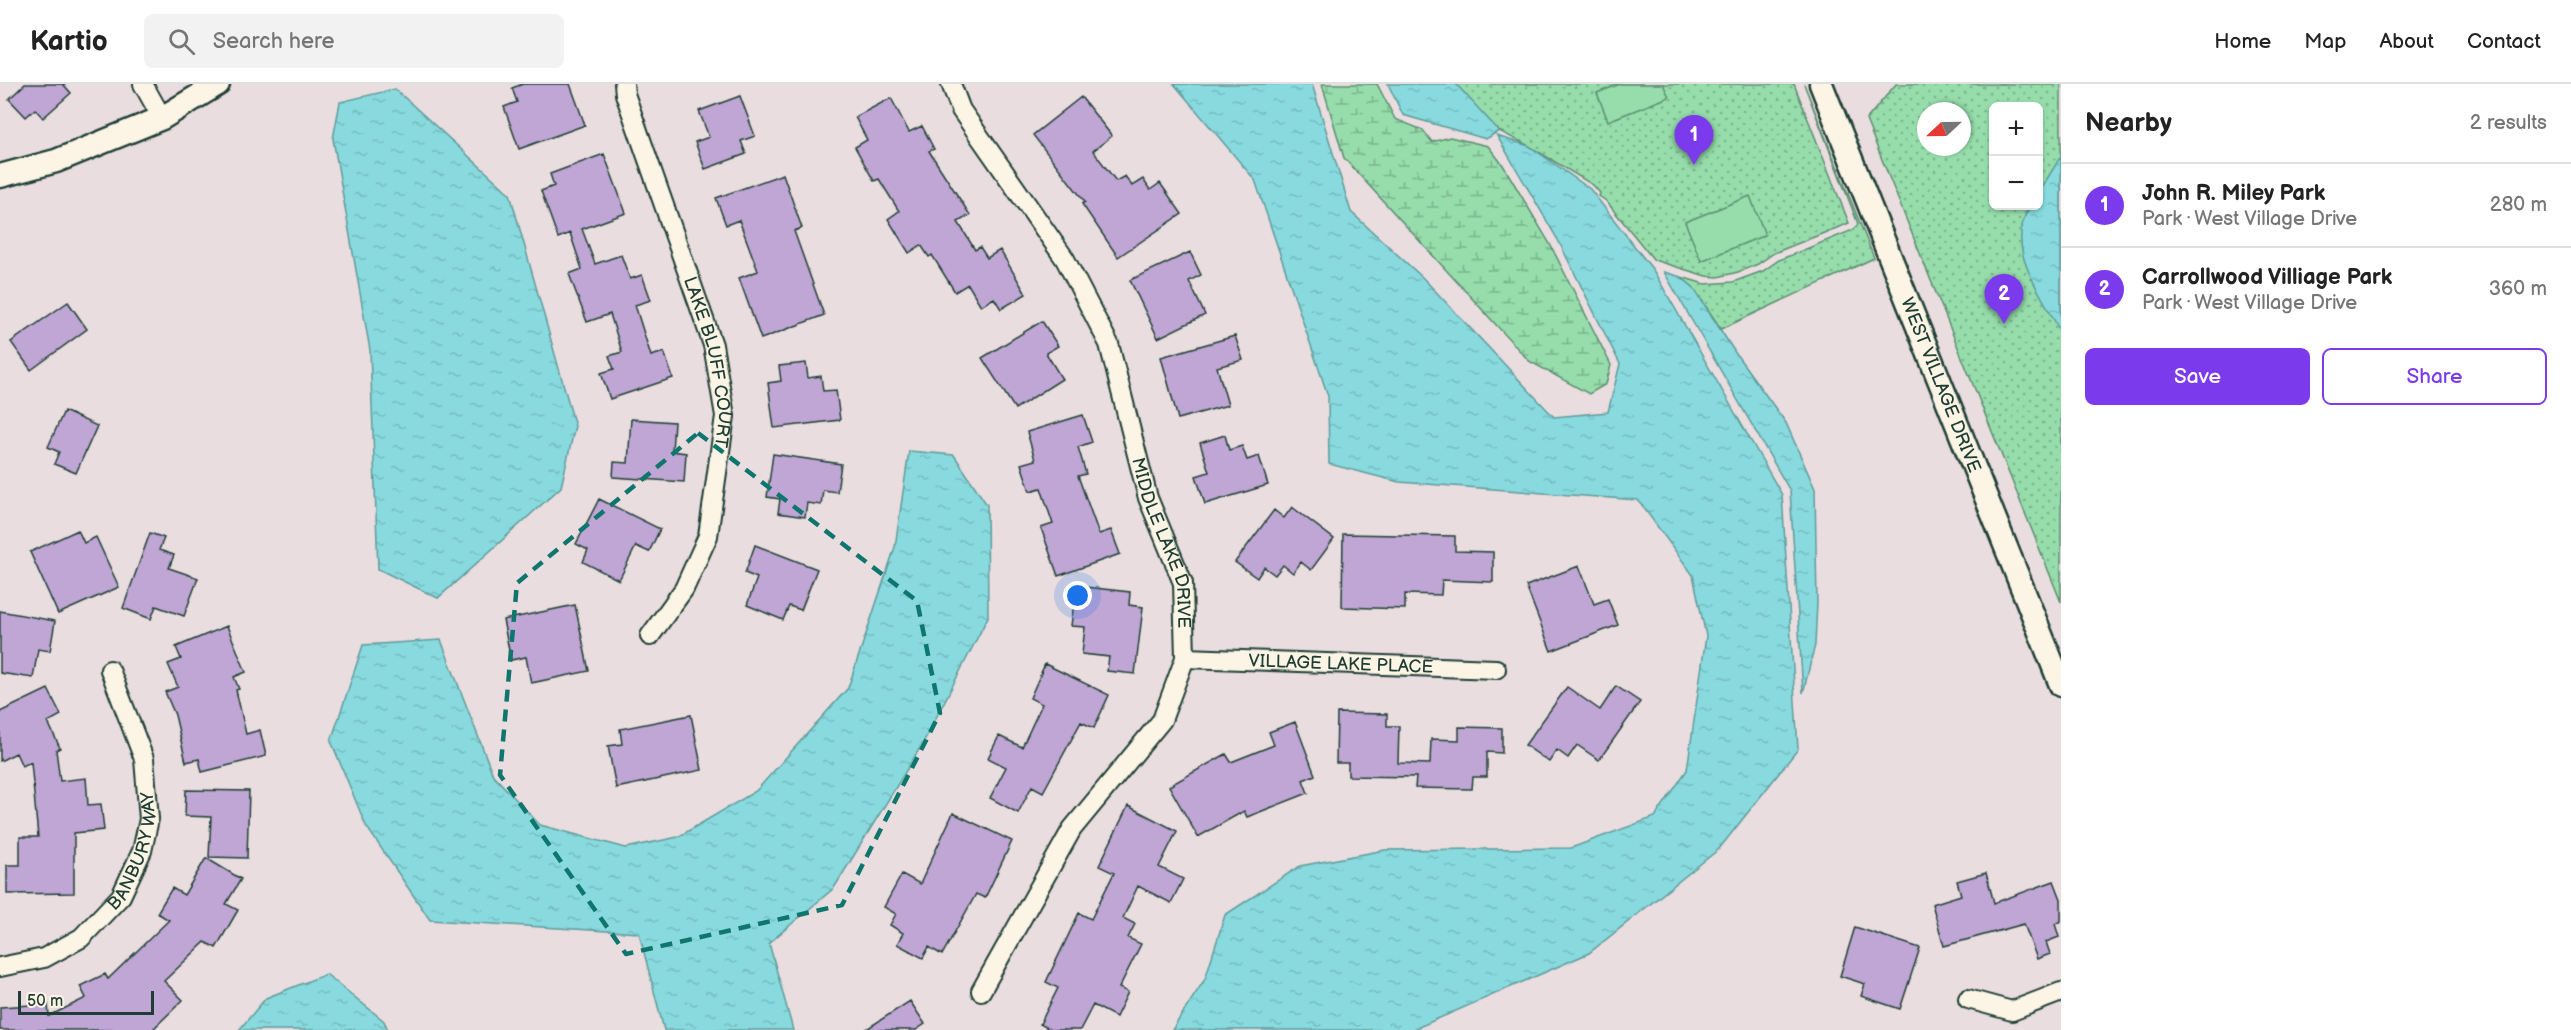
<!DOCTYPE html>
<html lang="en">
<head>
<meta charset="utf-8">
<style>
	body { margin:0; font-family:"Balsamiq Sans",sans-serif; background:#f2f2f2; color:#222 }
	.controls { position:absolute; right:18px; top:18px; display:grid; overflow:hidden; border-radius:9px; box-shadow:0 2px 4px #0004 }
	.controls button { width:54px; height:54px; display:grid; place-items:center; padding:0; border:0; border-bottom:2px solid #e0e0e0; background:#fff; color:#222; font:30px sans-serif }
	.compass { position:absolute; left:1917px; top:18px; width:54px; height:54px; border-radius:50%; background:#fff; box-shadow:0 2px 4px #0004; rotate:248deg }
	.scale { position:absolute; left:18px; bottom:15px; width:136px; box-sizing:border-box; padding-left:6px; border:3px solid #1f3d34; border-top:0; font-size:16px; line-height:21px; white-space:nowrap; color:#1f3d34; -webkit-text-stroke:4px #fcf5e5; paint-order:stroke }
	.you { position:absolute; left:1078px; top:512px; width:21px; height:21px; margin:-15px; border:4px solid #fff; border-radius:50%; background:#1a73e8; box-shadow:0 0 0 9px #1a73e833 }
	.badge { display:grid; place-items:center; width:39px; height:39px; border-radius:50%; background:#7c3aed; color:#fff; font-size:20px; font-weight:700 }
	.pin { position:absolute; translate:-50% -50px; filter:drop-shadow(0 2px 3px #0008) }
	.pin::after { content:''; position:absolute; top:32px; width:21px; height:18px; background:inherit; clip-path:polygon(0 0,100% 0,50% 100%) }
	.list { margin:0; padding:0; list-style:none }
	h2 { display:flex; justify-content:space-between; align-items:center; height:78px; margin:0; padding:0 24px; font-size:26px }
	h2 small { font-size:20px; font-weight:400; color:#767676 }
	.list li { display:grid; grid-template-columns:39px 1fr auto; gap:18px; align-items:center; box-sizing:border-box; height:84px; padding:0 24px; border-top:2px solid #e0e0e0 }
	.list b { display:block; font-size:22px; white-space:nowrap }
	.list p { margin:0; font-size:20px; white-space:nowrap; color:#767676 }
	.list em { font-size:20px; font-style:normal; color:#767676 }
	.actions { display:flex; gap:12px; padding:18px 24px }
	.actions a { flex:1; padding:14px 0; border:2px solid #7c3aed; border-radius:9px; text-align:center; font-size:21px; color:#7c3aed }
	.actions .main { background:#7c3aed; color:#fff }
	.icon { flex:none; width:33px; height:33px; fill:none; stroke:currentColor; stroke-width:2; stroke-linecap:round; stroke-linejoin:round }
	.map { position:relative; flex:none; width:2061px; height:946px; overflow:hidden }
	header { display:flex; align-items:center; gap:36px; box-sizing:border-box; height:84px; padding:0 30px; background:#fff; border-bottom:2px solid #e0e0e0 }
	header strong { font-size:28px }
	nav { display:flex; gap:33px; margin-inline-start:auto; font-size:21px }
	.search { width:420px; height:54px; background:#f2f2f2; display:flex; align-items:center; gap:15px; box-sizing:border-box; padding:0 21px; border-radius:9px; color:#767676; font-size:22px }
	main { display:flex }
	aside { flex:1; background:#fff }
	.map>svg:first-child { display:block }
</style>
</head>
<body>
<header>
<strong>Kartio</strong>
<div class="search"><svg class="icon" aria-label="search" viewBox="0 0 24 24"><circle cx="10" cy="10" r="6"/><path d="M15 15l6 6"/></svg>Search here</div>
<nav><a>Home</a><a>Map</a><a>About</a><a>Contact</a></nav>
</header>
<main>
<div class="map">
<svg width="2061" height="946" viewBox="0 0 2061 946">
	<defs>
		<pattern id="wetland-marsh" width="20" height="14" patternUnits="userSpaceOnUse" patternTransform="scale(1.5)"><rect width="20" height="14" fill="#96ddab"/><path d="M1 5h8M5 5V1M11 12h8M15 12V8" fill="none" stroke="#7ab48c"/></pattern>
		<pattern id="park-dots" width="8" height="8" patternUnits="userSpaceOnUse" patternTransform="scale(1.5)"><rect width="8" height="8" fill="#96ddab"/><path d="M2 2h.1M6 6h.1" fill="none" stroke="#7ab48c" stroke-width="1.8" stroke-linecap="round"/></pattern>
		<pattern id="water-ripples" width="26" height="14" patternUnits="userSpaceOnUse" patternTransform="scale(1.5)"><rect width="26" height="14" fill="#88dade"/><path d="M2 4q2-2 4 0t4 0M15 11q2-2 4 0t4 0" fill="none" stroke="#75bcbf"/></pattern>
	</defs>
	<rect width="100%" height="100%" fill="#eadde0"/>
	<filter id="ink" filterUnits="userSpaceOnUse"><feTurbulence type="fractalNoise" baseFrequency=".0167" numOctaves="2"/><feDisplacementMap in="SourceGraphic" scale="12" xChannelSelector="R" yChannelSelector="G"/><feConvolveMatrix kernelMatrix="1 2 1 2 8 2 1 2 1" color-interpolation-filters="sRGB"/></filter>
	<g filter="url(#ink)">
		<path fill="url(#wetland-marsh)" stroke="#5a8d70" stroke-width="1.5" d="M1322,0h55l18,35 28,11 9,12 18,-5 38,9 15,19 47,79 61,121 -5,19 -17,10 -60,-33 -185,-203z"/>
		<path fill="url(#park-dots)" stroke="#5a8d70" stroke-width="1.5" fill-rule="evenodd" d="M1455,0h339l55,139 -75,30 -16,11 -20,8 -20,5 -12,-1 -52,-16 -48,-59 -7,-5 1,-3 -7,-8 -64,-39 -30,-15z
			M1804,0l70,174 -153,71 -28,-42 -12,-10 24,7 28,-2 30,-11 16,-11 74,-30 5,-6z
			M1896,0h165v518l-195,-482zM1994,22h44v100h-44zM1926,27h36v36h-36z"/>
		<path fill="#96ddab" stroke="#5a8d70" stroke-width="1.5" d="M1620,0h43l6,13 -61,24 -11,-28z
			M1750,112l15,39 -64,26 -16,-39z"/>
		<path fill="url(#water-ripples)" stroke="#5e9b9a" stroke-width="1.5" d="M1174,0h138l39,128 72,66 131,139 54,-5 12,-48 -62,-124 -61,-104 32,10 61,43 63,81 129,225 16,254 -79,100 -130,104 -177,77h-240l33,-51 20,-64 75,-49 85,-16 186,-2 84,-31 32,-47 19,-134 -13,-61 -55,-75 -239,-18 -70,-18 -1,-68 -73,-216z
			M1388,0h68l43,47 -13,8 -83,-24z
			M395,5l115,105 65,232 -14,61 -123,111 -60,-29 -8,-219 -37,-211 7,-37z
			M2061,72v178c-17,-41 -59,-83 -31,-128h8l1,-14z
			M1664,188l17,5 12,10 43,67 50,69 29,66 2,114 -2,42 -12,48 -13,-202z
			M909,367l45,4 33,50 1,112 -65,126 -89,145 -65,55 24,87h-129l-25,-97 -209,-13 -64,-94 -35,-85 32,-96 78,-5 52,135 47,50 86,23 52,-11 78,-46 92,-103 47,-141z
			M326,890l58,47 4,9h-149l27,-32z"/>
		<path fill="#bfa6d5" stroke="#1f3d34" stroke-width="1.5" d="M25,0h38l8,9 -28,25 -8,-9 -9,8 -17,-18z
			M523,0h47l15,41 -66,24 -15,-42 13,-5 -5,-14z
			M740,12l15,40 -14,5 5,13 -41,15 -10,-27 14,-5 -10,-26z
			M1081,13l31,39 -19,15 23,30 9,-5 7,10 11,-7 7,11 10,-7 22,31 -64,43 -36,-53 3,-2 -52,-67z
			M891,14l18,34 13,-6 12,23 -5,2 41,64 -12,7 17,28 5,-3 7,11 13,-8 26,44 -25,15 -7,-11 -13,8 -13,-22 -13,8 -23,-37 -3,2 -8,-12 -12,8 -21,-34 11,-8 -20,-32 -5,2 -19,-34 12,-7 -12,-23z
			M604,70l22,59 -44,16 13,35 26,-9 9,24 12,-4 9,25 -16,5 16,51 13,-4 9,26 -63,21 -9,-26 13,-4 -5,-13 13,-4 -12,-38 -23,8 -18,-48 13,-5 -12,-36 -12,5 -17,-47 13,-5 -4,-12z
			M783,90l19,54 -8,3 30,84 -63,24 -22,-61 19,-7 -19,-51 -13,5 -10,-27z
			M1190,168l11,23 -12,6 16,34 -47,23 -28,-58z
			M68,218l19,27 -56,41 -20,-28z
			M1042,237l16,25 -12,7 16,26 -47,30 -33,-51z
			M1235,252l8,24 -26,7 11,38 -50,14 -17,-62z
			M806,279l2,15 13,-2 2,15 13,-1 4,30 -66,8 -6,-45 13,-2 -2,-15z
			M64,327l33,15 -21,47 -22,-9 5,-12 -11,-5z
			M1083,331l9,27 -14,5 8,27 -8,2 21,58 12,-4 9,24 -62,22 -17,-48 12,-4 -12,-36 -11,3 -9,-27 14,-4 -8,-28z
			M631,335l43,3 -2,29 14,2 -2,29 -71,-5 1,-15 14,1z
			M1225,351l4,15 13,-4 5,14 12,-4 9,29 -63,19 -9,-28 13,-4 -9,-29z
			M773,370l68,10 -4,28 -14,-2 -2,15 -14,-2 -2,14 -27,-4 2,-14 -13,-2z
			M599,415l61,30 -11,23 -13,-6 -17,34 -36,-18 5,-12 -12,-6z
			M1292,423l42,32 -23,31 -10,-8 -8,11 -10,-8 -8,10 -11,-8 -7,11 -22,-16 39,-52 10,8z
			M78,446l6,13 12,-6 23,50 -61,27 -28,-62z
			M150,449l14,5 -5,12 15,5 -5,13 29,10 -14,38 -28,-10 -5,13 -28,-11z
			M1343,450l112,2v15l38,1v30l-51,-2 -1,15 -36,-1v15l-63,-2z
			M755,461l62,24 -16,41 -12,-4 -6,14 -36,-15 10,-27 -12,-5z
			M1579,482l15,38 14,-5 10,26 -67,26 -25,-65z
			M1076,502l54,6 -1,13 14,2 -8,67 -28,-3 2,-14 -27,-3 3,-27 -14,-1z
			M575,521l14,66 -58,12 -5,-26 -15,3 -8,-40z
			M0,527l55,10 -5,30 -12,-2 -5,29 -33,-5z
			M227,542l19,46 -12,5 5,12 -3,1 10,44 14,-4 6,26 -64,16 -3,-13 -13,3 -11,-47 -10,-23 13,-5 -10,-23 13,-5 -5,-12z
			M1045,580l64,31 -15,33 -13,-6 -38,70 -11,-6 -14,27 -28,-15 16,-31 -18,-9 11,-22 23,11 20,-43 -12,-6z
			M1616,602l24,16 -41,58 -22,-15 -9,13 -11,-8 -8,12 -24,-17 42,-58 33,23z
			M48,605l13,26 -13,7 12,26 -4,2 4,31 26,-3 2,27 13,-1 3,26 -30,3v60l-67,1v-29h13v-28h18l-7,-75 -9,4 -6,-13 -16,8v-49z
			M1337,629l50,1v12h12l-1,37 32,1 1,-25 28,1v-13l43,1v25l-15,-1v25h-14l-1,12 -57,-1 1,-11 -68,-1v-13h-12z
			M691,631l11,55 -86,18 -8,-42 14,-2 -2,-15z
			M1295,638l20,53 -12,5 5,13 -61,24 -3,-6 -46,26 -29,-51 57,-32 5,8 43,-17 -5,-13z
			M186,706l63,1 -2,67 -38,-1 2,-40 -26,-1z
			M1128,722l49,25 -18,36 24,12 -12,24 -33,-17 -15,32 12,6 -7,14 13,6 -22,44 9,4 -12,25 -23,-12 -13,25h-29l-11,-6 18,-36 -12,-6 33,-69 12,6 23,-46 -15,-7z
			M953,729l59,28 -27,57 -9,-4 -34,61 -13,-8 -6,11 -26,-14 6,-11 -13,-8 6,-11 -12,-7 18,-33 18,10z
			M206,774l35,21 -15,25 12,6 -22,38 -11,-6 -41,39 19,19 -31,30h-152v-23l48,-3 1,12 37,-18 -6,-12 25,-12 3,5 61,-59 -12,-7 15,-25 12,7z
			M1986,789l8,30 60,-22 7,18v22l-6,3 4,13 -13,5 4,12 -13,5 -13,-35 -80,22 -12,-42 29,-9 -4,-14z
			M1855,843l65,21 -20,61 -39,-13 4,-12 -25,-8z
			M910,917l15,23 -9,6h-51z"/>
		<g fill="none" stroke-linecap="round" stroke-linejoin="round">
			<g stroke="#1f3d34" stroke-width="22">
				<g id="minor">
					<path d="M143,0l19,34"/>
					<path id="s1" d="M624,0l1,10 88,251 12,71 -17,120 -24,53 -34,47"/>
					<path id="s2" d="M951,0l10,26 104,149 44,85 39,154 35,85 2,75 -23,62 -90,109 -91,162"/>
					<path id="s3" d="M1185,574l311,11"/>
					<path id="s4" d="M0,883l44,-9 37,-20 40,-42 21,-45 7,-32 -5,-60 -34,-89"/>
					<path d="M1968,915l44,12 49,-19"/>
				</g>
			</g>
			<g stroke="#1f3d34" stroke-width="27">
				<g id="tertiary">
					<path id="s5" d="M1821,0l240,601"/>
					<path d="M0,92l56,-15 106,-43 56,-34"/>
				</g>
			</g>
			<use href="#minor" stroke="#fcf5e5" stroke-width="18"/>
			<use href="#tertiary" stroke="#fcf5e5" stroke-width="22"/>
		</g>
	</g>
	<path fill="none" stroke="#0f766e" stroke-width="4.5" stroke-dasharray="12 8" stroke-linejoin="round" d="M698,349l219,168 23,112 -98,192 -216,49 -126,-179 17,-192z"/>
	<g text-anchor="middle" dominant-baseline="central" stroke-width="6" stroke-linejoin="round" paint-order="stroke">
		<g font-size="18" fill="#1f3d34" stroke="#fcf5e5">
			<text stroke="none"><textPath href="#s1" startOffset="292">LAKE BLUFF COURT</textPath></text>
			<text stroke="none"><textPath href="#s5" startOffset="324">WEST VILLAGE DRIVE</textPath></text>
			<text stroke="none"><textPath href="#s2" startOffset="512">MIDDLE LAKE DRIVE</textPath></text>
			<text stroke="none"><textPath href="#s3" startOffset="156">VILLAGE LAKE PLACE</textPath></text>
			<text stroke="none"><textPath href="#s4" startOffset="192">BANBURY WAY</textPath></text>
		</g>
	</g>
</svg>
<div class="controls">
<button>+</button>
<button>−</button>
</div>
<svg class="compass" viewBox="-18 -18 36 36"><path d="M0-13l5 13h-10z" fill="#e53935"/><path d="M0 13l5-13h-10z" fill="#767676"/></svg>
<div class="scale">50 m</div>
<div class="you"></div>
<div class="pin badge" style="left:1694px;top:81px">1</div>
<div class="pin badge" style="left:2004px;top:240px">2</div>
</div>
<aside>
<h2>Nearby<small>2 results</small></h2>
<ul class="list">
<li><span class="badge">1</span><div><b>John R. Miley Park</b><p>Park · West Village Drive</p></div><em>280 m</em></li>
<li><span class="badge">2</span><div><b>Carrollwood Villiage Park</b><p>Park · West Village Drive</p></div><em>360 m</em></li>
</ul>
<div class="actions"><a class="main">Save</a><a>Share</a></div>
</aside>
</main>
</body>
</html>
